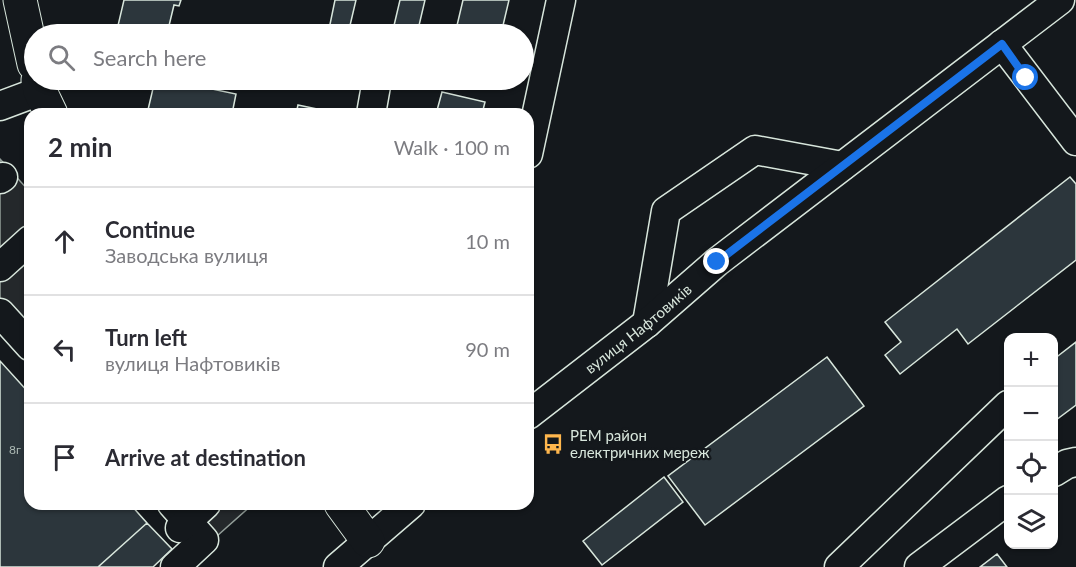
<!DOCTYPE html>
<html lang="en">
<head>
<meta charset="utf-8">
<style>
	body { margin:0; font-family:Lato,sans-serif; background:#f7f7f7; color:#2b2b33 }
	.controls { position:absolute; right:18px; bottom:18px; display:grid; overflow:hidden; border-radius:12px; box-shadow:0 2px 4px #0004 }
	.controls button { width:54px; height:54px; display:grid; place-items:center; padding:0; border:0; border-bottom:2px solid #e1e1e2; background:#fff; color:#2b2b33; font:30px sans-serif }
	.stop { position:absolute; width:18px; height:18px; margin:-14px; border:4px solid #1a73e8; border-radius:50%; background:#fff }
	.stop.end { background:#1a73e8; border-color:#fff; box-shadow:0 2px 6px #0008 }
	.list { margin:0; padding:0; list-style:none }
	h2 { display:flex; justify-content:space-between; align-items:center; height:78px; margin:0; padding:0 24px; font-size:26px }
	h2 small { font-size:20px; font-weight:400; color:#7c7c81 }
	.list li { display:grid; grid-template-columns:39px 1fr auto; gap:18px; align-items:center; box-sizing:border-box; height:108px; padding:0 24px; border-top:2px solid #e1e1e2 }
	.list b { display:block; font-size:22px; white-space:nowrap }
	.list p { margin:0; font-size:20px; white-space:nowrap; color:#7c7c81 }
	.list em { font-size:20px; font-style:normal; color:#7c7c81 }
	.icon { flex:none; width:33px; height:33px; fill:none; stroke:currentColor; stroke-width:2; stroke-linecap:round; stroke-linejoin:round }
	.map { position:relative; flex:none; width:1076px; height:567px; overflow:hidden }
	.search { position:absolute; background:#fff; box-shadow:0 2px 4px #0004; left:24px; top:24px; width:510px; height:66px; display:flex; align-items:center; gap:15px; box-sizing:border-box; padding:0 21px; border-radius:33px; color:#7c7c81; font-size:22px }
	.panel { position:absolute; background:#fff; box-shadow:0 2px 4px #0004; left:24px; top:108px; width:510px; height:402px; border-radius:18px }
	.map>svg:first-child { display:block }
</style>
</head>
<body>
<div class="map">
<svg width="1076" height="567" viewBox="0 0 1076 567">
	<rect width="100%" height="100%" fill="#14181c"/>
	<path fill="#24282b" stroke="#939e99" stroke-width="1.5" d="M0,159l30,33v153l-30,-33z
		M172,504h81l-45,40z"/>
	<path fill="#2c363c" stroke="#d8e6dc" stroke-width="1.5" d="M124,0h57l-2,6 -5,-1 -7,29h-57l1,-5 6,1z
		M335,0h21l-8,34h-20z
		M400,0h25l-8,34h-25z
		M463,0h46l-8,34h-46z
		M155,80h14l67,14 -4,20h-85z
		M442,92l43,10 -3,12h-46z
		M298,105l43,9h-45z
		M1070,177l6,7v76l-108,84 -11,-15 -57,45 -15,-19 16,-13 -16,-20z
		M1076,342v63l-20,15 -2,-3v-58z
		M827,357l37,49 -159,119 -37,-49z
		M0,361l30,33v110h100l17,19 -49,44h-98z
		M664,477l19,25 -81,63 -19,-24z
		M147,523l25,26 -19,18h-55z
		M997,554l10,13h-27z"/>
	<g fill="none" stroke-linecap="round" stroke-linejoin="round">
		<g stroke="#d8e6dc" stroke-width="31">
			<g id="minor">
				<path d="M1002,44l74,97"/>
				<path d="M0,106l40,-15"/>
				<path d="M371,114l6,-34"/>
				<path d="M528,154l33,-154"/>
				<path d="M0,179l3,-2"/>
				<path d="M0,267l30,-27"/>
				<path d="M0,313l30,33"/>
				<path d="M647,323l19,-112 89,-61 87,16"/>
				<path id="s1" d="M528,415l119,-92 70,-61 343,-262"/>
				<path d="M1054,472l13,-8 9,-2"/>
				<path d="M172,504l32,36 -29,27"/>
				<path d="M180,528l26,-24"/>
				<path d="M338,567l73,-63"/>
				<path d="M839,567l169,-162"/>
				<path d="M919,567l89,-67"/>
			</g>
		</g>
		<g stroke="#d8e6dc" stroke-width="35">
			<path id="major" d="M20,0l14,64
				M38,80l2,11 11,23
				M341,504l27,37"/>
		</g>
		<use href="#minor" stroke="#14181c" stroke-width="28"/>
		<use href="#major" stroke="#14181c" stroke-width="33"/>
	</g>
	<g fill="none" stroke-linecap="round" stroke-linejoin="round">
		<path stroke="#1a73e8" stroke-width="8" d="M717,262l285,-218 24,34"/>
	</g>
	<defs>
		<g id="bus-bare" transform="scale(1.62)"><path d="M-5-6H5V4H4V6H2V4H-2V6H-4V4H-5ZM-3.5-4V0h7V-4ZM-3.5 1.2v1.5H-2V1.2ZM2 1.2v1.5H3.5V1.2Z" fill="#ffb74d" stroke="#14181c" stroke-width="2.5" paint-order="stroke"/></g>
	</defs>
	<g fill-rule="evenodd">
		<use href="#bus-bare" x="553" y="444"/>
	</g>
	<g text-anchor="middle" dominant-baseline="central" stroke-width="4.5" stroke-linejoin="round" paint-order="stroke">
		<g font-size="12" fill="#adbab4">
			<text x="15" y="449">8г</text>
		</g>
		<g font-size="15" fill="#d8e6dc" stroke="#14181c">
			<text stroke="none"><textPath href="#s1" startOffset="140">вулиця Нафтовиків</textPath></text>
		</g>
		<g font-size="15" fill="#d8e6dc" stroke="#14181c" text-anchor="start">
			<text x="570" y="435">РЕМ район<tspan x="570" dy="17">електричних мереж</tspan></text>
		</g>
	</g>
</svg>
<div class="controls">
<button>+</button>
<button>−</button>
<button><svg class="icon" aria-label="locate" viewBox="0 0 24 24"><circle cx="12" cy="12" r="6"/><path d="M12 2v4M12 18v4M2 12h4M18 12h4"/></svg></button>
<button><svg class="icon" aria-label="layers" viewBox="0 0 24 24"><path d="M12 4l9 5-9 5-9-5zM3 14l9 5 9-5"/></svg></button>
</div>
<div class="stop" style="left:1026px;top:78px"></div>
<div class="stop end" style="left:717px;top:262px"></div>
<div class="search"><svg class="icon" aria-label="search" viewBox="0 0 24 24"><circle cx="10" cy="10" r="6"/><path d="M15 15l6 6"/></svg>Search here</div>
<section class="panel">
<h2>2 min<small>Walk · 100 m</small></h2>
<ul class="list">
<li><svg class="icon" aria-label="ahead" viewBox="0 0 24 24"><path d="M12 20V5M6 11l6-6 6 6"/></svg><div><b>Continue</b><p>Заводська вулиця</p></div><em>10 m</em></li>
<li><svg class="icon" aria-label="left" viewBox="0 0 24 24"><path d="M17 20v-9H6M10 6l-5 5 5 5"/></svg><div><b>Turn left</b><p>вулиця Нафтовиків</p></div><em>90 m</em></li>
<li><svg class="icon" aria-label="arrive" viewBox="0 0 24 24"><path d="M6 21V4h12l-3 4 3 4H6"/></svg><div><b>Arrive at destination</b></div></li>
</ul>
</section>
</div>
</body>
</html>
